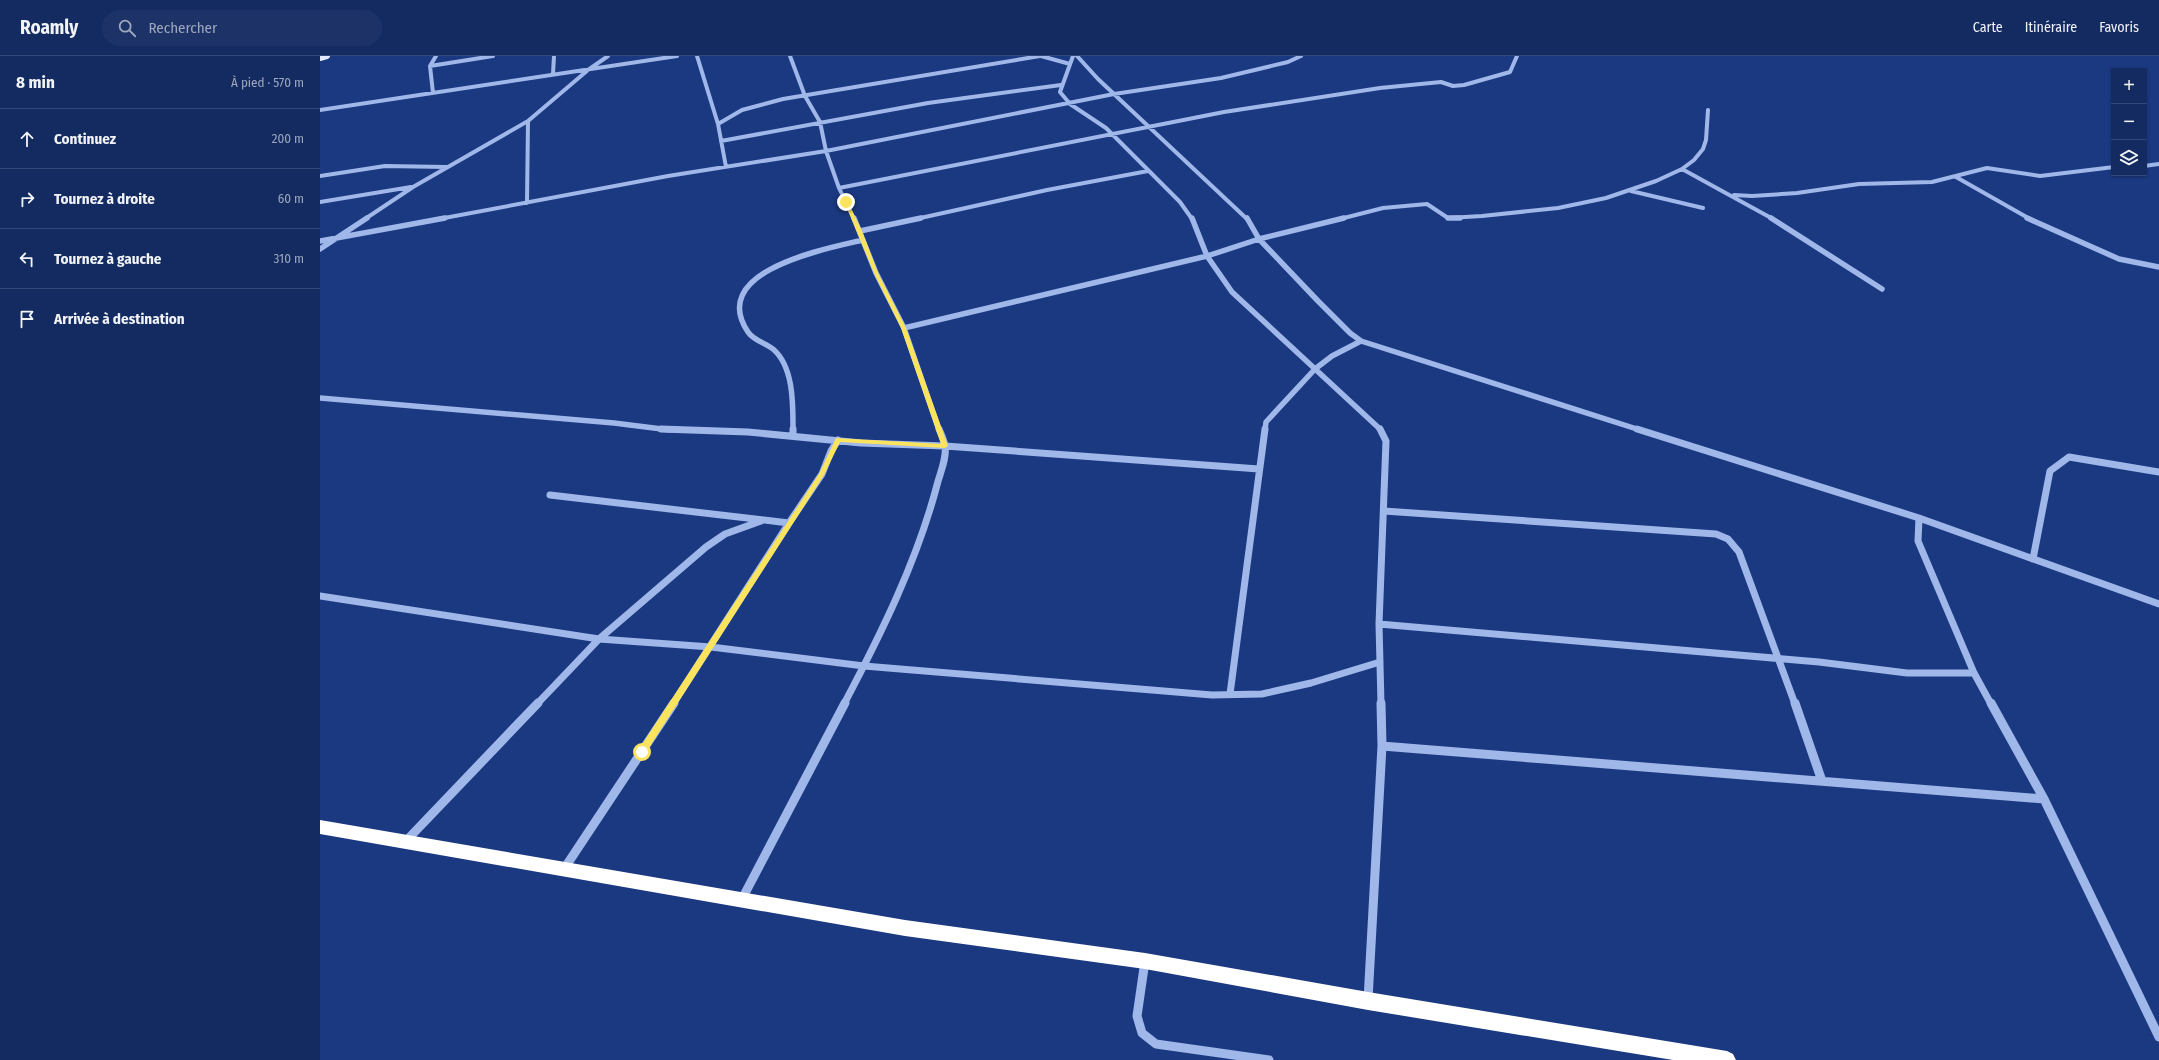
<!DOCTYPE html>
<html lang="fr">
<head>
<meta charset="utf-8">
<style>
	body { margin:0; font-family:"Fira Sans Condensed",sans-serif; background:#1d3367; color:#f1f3f6 }
	.controls { position:absolute; right:12px; top:12px; display:grid; overflow:hidden; border-radius:0px; box-shadow:0 1px 3px #0004 }
	.controls button { width:36px; height:36px; display:grid; place-items:center; padding:0; border:0; border-bottom:1px solid #334776; background:#142b61; color:#f1f3f6; font:20px sans-serif }
	.stop { position:absolute; width:12px; height:12px; margin:-9px; border:3px solid #fbe45d; border-radius:50%; background:#fff }
	.stop.end { background:#fbe45d; border-color:#fff; box-shadow:0 1px 4px #0008 }
	.list { margin:0; padding:0; list-style:none }
	h2 { display:flex; justify-content:space-between; align-items:center; height:52px; margin:0; padding:0 16px; font-size:17px }
	h2 small { font-size:13px; font-weight:400; color:#9da7bd }
	.list li { display:grid; grid-template-columns:26px 1fr auto; gap:12px; align-items:center; box-sizing:border-box; height:60px; padding:0 16px; border-top:1px solid #334776 }
	.list b { display:block; font-size:15px; white-space:nowrap }
	.list em { font-size:13px; font-style:normal; color:#9da7bd }
	.icon { flex:none; width:22px; height:22px; fill:none; stroke:currentColor; stroke-width:2; stroke-linecap:round; stroke-linejoin:round }
	.map { position:relative; flex:none; width:1839px; height:1004px; overflow:hidden }
	header { display:flex; align-items:center; gap:24px; box-sizing:border-box; height:56px; padding:0 20px; background:#142b61; border-bottom:1px solid #334776 }
	header strong { font-size:19px }
	nav { display:flex; gap:22px; margin-inline-start:auto; font-size:14px }
	.search { width:280px; height:36px; background:#1d3367; display:flex; align-items:center; gap:10px; box-sizing:border-box; padding:0 14px; border-radius:22px; color:#9da7bd; font-size:15px }
	main { display:flex }
	aside { flex:1; background:#142b61 }
	.map>svg:first-child { display:block }
</style>
</head>
<body>
<header>
<strong>Roamly</strong>
<div class="search"><svg class="icon" aria-label="search" viewBox="0 0 24 24"><circle cx="10" cy="10" r="6"/><path d="M15 15l6 6"/></svg>Rechercher</div>
<nav><a>Carte</a><a>Itinéraire</a><a>Favoris</a></nav>
</header>
<main>
<aside>
<h2>8 min<small>À pied · 570 m</small></h2>
<ul class="list">
<li><svg class="icon" aria-label="ahead" viewBox="0 0 24 24"><path d="M12 20V5M6 11l6-6 6 6"/></svg><div><b>Continuez</b></div><em>200 m</em></li>
<li><svg class="icon" aria-label="right" viewBox="0 0 24 24"><path d="M7 20v-9h11M14 6l5 5-5 5"/></svg><div><b>Tournez à droite</b></div><em>60 m</em></li>
<li><svg class="icon" aria-label="left" viewBox="0 0 24 24"><path d="M17 20v-9H6M10 6l-5 5 5 5"/></svg><div><b>Tournez à gauche</b></div><em>310 m</em></li>
<li><svg class="icon" aria-label="arrive" viewBox="0 0 24 24"><path d="M6 21V4h12l-3 4 3 4H6"/></svg><div><b>Arrivée à destination</b></div></li>
</ul>
</aside>
<div class="map">
<svg width="1839" height="1004" viewBox="0 0 1839 1004">
	<rect width="100%" height="100%" fill="#1b3981"/>
	<g fill="none" stroke-linecap="round" stroke-linejoin="round">
		<path stroke="#a0b7ea" stroke-width="4" d="M377,0l21,68 8,43
			M470,0l15,40 15,26 6,29 13,37 15,31
			M721,0l29,8
			M753,0l-13,36 10,12 36,24 74,74 12,17
			M757,0l21,23 149,140
			M110,10l63,-10
			M233,18l1,-18
			M113,37l-3,-27 6,-10
			M0,54l357,-54
			M398,68l24,-14 41,-11 257,-43
			M401,85l207,-38 133,-18
			M1824,110l15,-2
			M1362,113l91,50
			M0,120l65,-10 62,1
			M1636,121l74,42
			M519,132l385,-76 156,-24 61,-6 12,4 11,-1 46,-13 7,-16
			M1311,135l72,17
			M1414,139l18,1 45,-3 62,-9 73,-2 55,-14 53,8 74,-9
			M0,146l91,-15
			M207,147l1,-82
			M45,163l48,-32 115,-66 60,-51 20,-14
			M119,163l229,-43 158,-25 288,-57 107,-16 67,-16 13,-6
			M596,163l131,-29 101,-19
			M1020,163l43,-11 44,-4 21,14 34,-2 76,-8 48,-10 50,-17 26,-12 12,-9 9,-11 3,-9 2,-30"/>
		<path stroke="#a0b7ea" stroke-width="5.5" d="M534,162l22,55 28,55 35,102
			M872,162l15,38 25,36 149,138
			M927,162l12,21 59,62 32,32 11,8 279,89
			M1128,162h12
			M1451,162l111,71
			M1707,162l92,41 40,8
			M540,175l61,-13
			M0,185l125,-23
			M0,193l47,-31
			M584,272l303,-72 52,-17 85,-21
			M0,342l294,25 56,7
			M473,374c0,-25 1,-63 -20,-81 -7,-6 -19,-8 -25,-17 -41,-61 77,-83 115,-92
			M945,374l1,-8 49,-53 17,-13 29,-15"/>
		<path stroke="#a0b7ea" stroke-width="7" d="M341,373l87,3 113,11 84,3 314,23
			M1060,373l6,12 -7,183 2,80
			M1317,373l282,89 240,86
			M473,380v-7
			M230,439l239,28 33,-49 9,-23 7,-11
			M1064,455l332,23 12,5 11,13 56,152
			M1599,462l-1,23 56,132 17,31
			M1713,503l17,-88 19,-14 90,15
			M0,540l279,43 112,8 153,19 348,29 50,-1 49,-11 69,-21
			M1059,568l440,38 88,11h67
			M910,638l35,-265
			M217,648l62,-65 107,-92 19,-13 36,-13
			M353,648l116,-181
			M524,648c37,-70 73,-143 93,-219 3,-12 10,-27 8,-39 -1,-6 -4,-12 -6,-17"/>
		<path stroke="#a0b7ea" stroke-width="9" d="M1475,647l27,78
			M1671,647l53,96 115,238
			M1062,690l662,53
			M86,785l132,-138
			M244,813l110,-166
			M422,843l103,-196
			M825,905l-8,55 5,17 14,11 113,16
			M1048,944l14,-254 -1,-43"/>
		<path stroke="#e3eafe" stroke-width="6" d="M0,2l7,-2"/>
		<path fill="#fff" fill-rule="evenodd" d="M0,764l585,100 240,33 223,39 359,59 6,3 3,6h-63l-305,-50 -223,-41 -240,-33 -585,-102z"/>
	</g>
	<path fill="#fbe45d" d="M524,145l4,1 14,29 16,42 28,55 42,118 -3,2 -105,-6 -16,33 -179,279h-6v-5l180,-275 17,-36 105,6 -40,-116 -27,-55z"/>
</svg>
<div class="controls">
<button>+</button>
<button>−</button>
<button><svg class="icon" aria-label="layers" viewBox="0 0 24 24"><path d="M12 4l9 5-9 5-9-5zM3 14l9 5 9-5"/></svg></button>
</div>
<div class="stop" style="left:322px;top:696px"></div>
<div class="stop end" style="left:526px;top:146px"></div>
</div>
</main>
</body>
</html>
